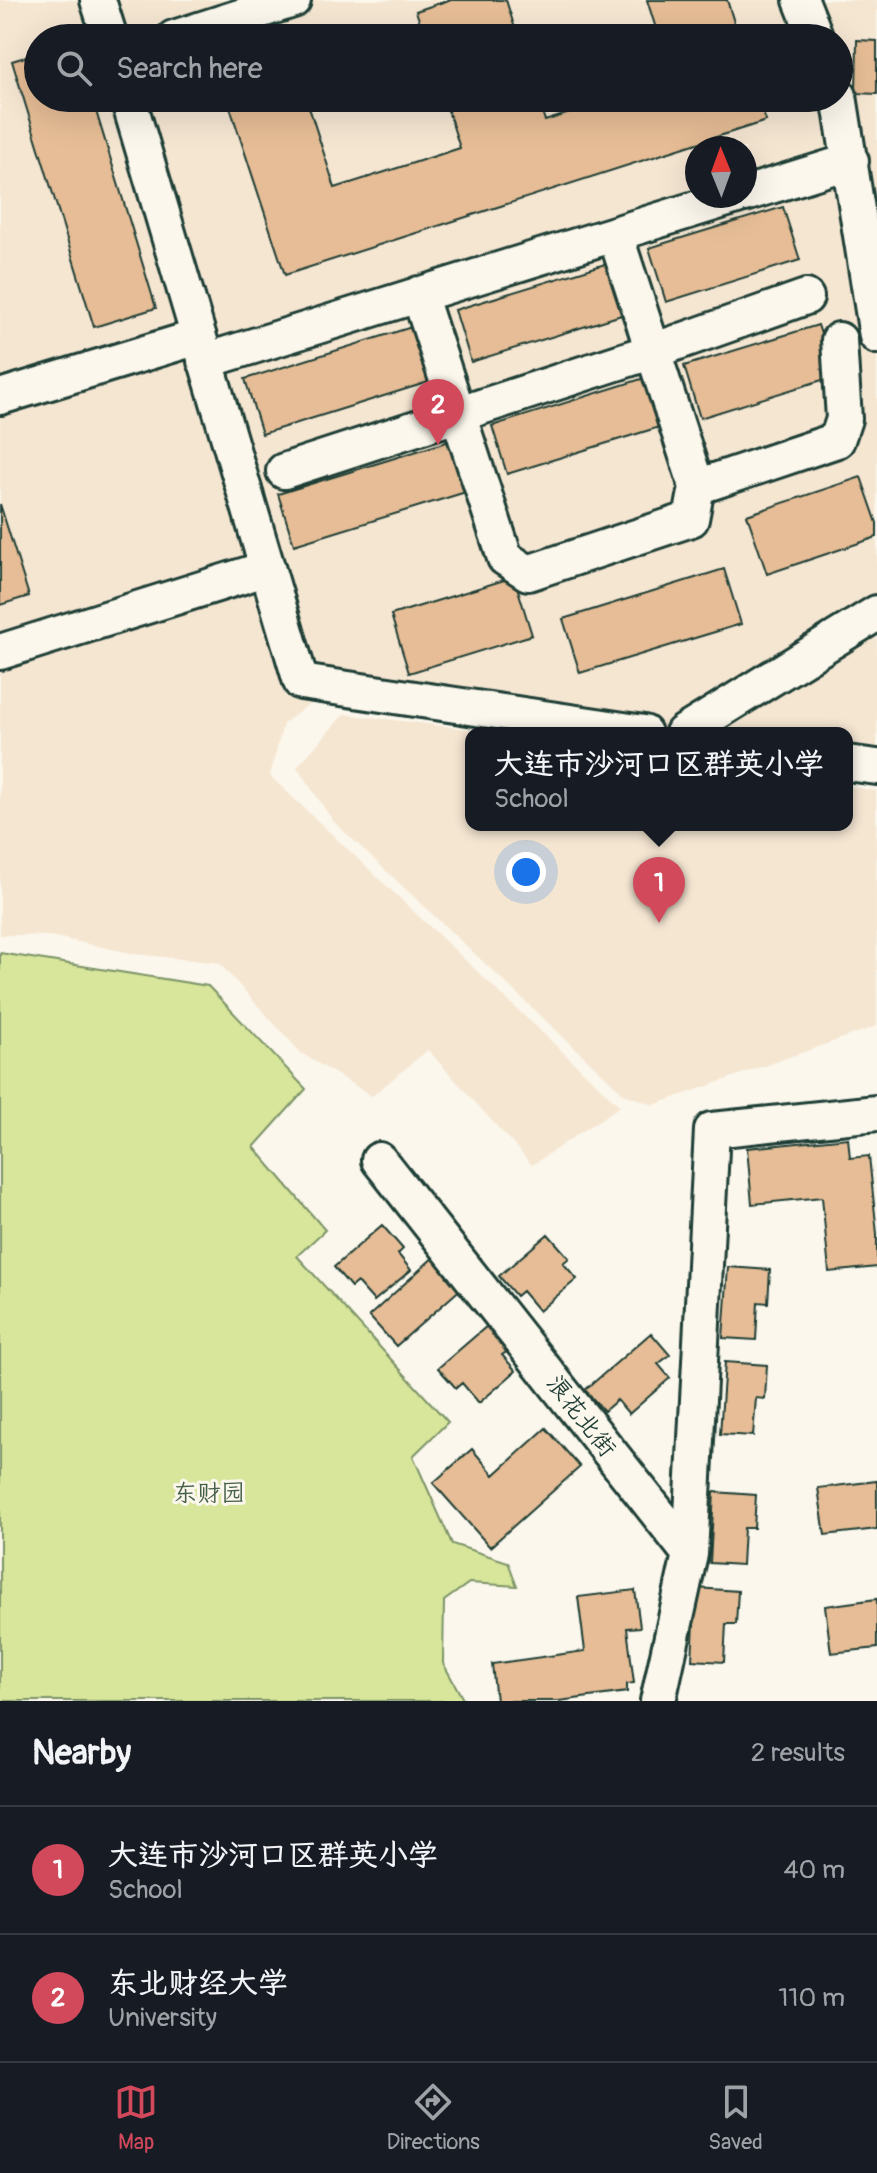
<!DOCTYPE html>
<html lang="en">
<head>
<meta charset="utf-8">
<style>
	body { margin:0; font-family:Pangolin,"LXGW WenKai TC",sans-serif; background:#242831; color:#f1f3f6 }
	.compass { position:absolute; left:685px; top:136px; width:72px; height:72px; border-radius:50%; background:#171b24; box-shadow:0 8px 32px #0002; rotate:359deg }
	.you { position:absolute; left:526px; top:872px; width:28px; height:28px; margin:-20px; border:6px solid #fff; border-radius:50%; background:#1a73e8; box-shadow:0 0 0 12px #1a73e833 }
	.badge { display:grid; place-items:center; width:52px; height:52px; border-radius:50%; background:#d1495b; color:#fff; font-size:26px; font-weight:700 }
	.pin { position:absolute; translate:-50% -66px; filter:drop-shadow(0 2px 4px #0008) }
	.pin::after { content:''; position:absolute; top:42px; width:28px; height:24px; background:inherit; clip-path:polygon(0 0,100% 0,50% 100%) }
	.popup { position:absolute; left:465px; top:727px; width:388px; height:104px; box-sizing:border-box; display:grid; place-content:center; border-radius:16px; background:#171b24; filter:drop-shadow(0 2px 6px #0005); font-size:26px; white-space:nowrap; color:#9ea1a6 }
	.popup b { font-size:30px; color:#f1f3f6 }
	.popup::after { content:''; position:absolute; left:50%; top:100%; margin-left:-16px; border:16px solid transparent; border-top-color:#171b24 }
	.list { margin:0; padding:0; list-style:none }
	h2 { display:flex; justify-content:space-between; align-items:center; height:104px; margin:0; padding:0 32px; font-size:34px }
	h2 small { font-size:26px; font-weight:400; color:#9ea1a6 }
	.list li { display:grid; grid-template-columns:52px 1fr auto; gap:24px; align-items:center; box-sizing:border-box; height:128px; padding:0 32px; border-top:2px solid #363941 }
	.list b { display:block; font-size:30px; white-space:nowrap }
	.list p { margin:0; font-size:26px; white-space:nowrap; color:#9ea1a6 }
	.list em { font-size:26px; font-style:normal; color:#9ea1a6 }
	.icon { flex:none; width:44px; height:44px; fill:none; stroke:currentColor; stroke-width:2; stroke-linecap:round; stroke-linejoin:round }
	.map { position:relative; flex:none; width:877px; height:1701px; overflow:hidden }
	.search { position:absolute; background:#171b24; box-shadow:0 8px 32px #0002; left:24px; right:24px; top:24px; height:88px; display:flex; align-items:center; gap:20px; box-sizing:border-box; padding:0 28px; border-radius:44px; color:#9ea1a6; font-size:30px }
	.sheet { height:360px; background:#171b24 }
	nav { display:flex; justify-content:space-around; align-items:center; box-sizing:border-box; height:112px; border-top:2px solid #363941; background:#171b24; font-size:22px; color:#9ea1a6 }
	nav a { display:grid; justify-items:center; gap:4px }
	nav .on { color:#d1495b }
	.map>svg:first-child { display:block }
</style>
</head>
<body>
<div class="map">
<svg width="877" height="1701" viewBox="0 0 877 1701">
	<rect width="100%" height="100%" fill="#fbf7ec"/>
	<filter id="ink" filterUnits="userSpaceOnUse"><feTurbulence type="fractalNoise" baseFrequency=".0125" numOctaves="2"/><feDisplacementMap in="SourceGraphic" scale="16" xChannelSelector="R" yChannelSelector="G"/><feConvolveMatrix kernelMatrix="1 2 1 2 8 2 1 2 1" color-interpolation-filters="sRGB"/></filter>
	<g filter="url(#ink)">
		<path fill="#f5e6d2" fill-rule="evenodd" d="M0,0h877v768l-30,-4v-31h-217l-311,-36 -36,27 -13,52 350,330 -88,59 -104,-115 -56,46 -71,-43 -82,-90 -83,-9 -86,-18 -50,-1zM38,38h801v60h-801zM697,148h48v48h-48z
			M344,714l157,19h-30v92h376v-39l29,5 1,235 -223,79 -30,-11 -291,-273 -36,-54z"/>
		<path fill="#d7e69a" stroke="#7b9267" stroke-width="2" d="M0,953l208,33 98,103 -52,58 71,83 -28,26 151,166 -35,34 39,88 56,18 9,24 -48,-3 -25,18 -1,62 21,38h-464z"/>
		<path fill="#e6bd96" stroke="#1f3d34" stroke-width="2" d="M449,0h57l12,38h-93l-9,-27z
			M647,0h80l12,38h-80z
			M857,40l20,1v53l-21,-1z
			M38,53v45h54l64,210 -62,19 -82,-266z
			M227,98h79l29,90 125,-40 -16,-50h94l7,23 71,-23h142l8,23 -481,154z
			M783,207l17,53 -134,42 -17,-54z
			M615,261l16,51 -160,50 -16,-52z
			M418,325l17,55 -173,54 -17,-55z
			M818,325l17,51 -135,42 -16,-52z
			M654,375l15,49 -162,50 -15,-48z
			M453,440l16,51 -175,54 -16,-51z
			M861,477l16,46v14l-110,37 -20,-59z
			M0,504l29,92 -29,9z
			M724,569l17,55 -161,49 -17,-54z
			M514,577l18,58 -123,38 -18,-58z
			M848,1138l2,20 19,-2 8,78v33l-48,5 -7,-75 -70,7 -5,-56z
			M382,1225l21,24 -5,5 13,16 -37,31 -17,-19 -6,5 -17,-20z
			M548,1234l21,24 -6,5 14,16 -38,32 -17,-20 -6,5 -17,-20z
			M436,1255l28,31 -68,60 -27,-30z
			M728,1267l42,3 -2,33 -10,-1 -2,38 -33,-2z
			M487,1326l21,25 -6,4 14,16 -37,32 -17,-20 -6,5 -18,-20z
			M651,1333l19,22 -12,9 12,14 -41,36 -12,-14 -13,11 -19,-21z
			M725,1362l42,3 -2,34 -9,-1 -3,38 -33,-2z
			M546,1428l34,39 -90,80 -57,-64 39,-34 22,26z
			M877,1481v48l-52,6 -7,-47z
			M714,1492l42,3 -2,33h-10l-2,37 -32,-2z
			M696,1588l42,3 -2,33h-10l-2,38 -32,-2z
			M635,1590l5,37 -13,1 7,55 -7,1v8l-68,9h-63l-4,-37 93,-13 -7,-54z
			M877,1599v49l-46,5 -6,-47z"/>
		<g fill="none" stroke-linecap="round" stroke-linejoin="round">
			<g stroke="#1f3d34" stroke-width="40">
				<path id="minor" d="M98,0l12,38
					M801,0l15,38
					M174,38l119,-38
					M839,96l38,240
					M128,98l173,584 343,51
					M745,194l106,-33
					M419,294l86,264 23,15 163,-54 6,-32 -82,-253
					M205,361l532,-165
					M0,397l198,-60
					M284,471l369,-120 153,-54
					M697,487l140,-47 7,-21 -5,-79
					M0,652l265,-83
					M683,733l194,-120
					M847,763l30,4
					M379,1160l311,394 -32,147
					M690,1554l22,-424 165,-17"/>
			</g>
			<use href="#minor" stroke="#fbf7ec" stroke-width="34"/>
		</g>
	</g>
	<g text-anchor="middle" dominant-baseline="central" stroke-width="6" stroke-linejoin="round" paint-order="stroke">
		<g font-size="24" fill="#1f3d34" stroke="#fbf7ec">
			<text transform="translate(581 1416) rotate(52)">浪花北街</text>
		</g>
		<g font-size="24" fill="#445f48" stroke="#fbf7ec">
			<text x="209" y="1493">东财园</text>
		</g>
	</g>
</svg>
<svg class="compass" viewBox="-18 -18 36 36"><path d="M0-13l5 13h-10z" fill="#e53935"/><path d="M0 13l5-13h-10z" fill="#9ea1a6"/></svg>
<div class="you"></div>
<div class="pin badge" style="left:659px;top:923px">1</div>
<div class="popup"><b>大连市沙河口区群英小学</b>School</div>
<div class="pin badge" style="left:438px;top:445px">2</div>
<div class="search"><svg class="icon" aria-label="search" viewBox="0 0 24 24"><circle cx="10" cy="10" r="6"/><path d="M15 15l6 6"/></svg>Search here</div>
</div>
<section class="sheet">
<h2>Nearby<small>2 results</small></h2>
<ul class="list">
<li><span class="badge">1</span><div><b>大连市沙河口区群英小学</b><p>School</p></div><em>40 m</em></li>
<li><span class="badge">2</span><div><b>东北财经大学</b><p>University</p></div><em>110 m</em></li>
</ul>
</section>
<nav>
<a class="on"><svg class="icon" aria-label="map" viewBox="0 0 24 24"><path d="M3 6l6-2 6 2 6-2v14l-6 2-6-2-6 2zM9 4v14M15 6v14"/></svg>Map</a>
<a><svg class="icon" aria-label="directions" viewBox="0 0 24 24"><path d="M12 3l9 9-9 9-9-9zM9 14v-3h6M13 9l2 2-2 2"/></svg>Directions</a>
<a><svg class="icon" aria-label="saved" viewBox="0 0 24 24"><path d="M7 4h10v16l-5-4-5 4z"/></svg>Saved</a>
</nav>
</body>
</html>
